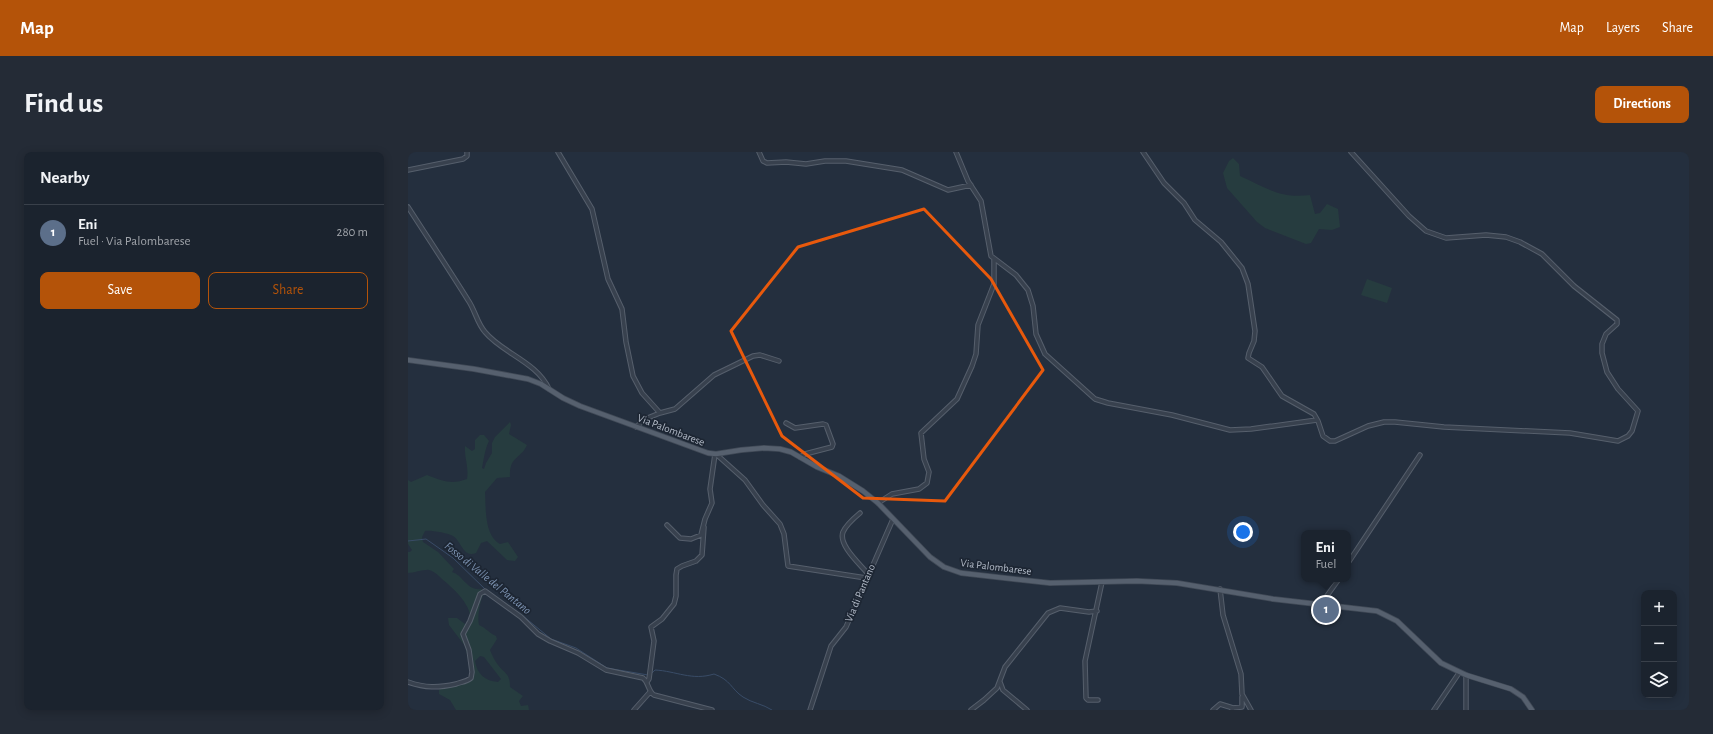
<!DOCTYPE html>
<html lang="en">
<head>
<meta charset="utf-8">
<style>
	body { margin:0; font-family:"Alegreya Sans",sans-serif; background:#242b36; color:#f1f3f6 }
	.controls { position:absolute; right:12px; bottom:12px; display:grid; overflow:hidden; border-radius:8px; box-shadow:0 2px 10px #0003 }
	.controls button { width:36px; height:36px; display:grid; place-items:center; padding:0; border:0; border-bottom:1px solid #39404a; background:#1b232e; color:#f1f3f6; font:20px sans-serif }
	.you { position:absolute; left:835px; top:380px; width:14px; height:14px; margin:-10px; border:3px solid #fff; border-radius:50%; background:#1a73e8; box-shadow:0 0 0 6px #1a73e833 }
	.badge { display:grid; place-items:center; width:26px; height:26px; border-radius:50%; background:#b45309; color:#fff; font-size:13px; font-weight:700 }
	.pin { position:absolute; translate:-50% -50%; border:2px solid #fff; box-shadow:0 1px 4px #0006 }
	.popup { position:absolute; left:893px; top:378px; width:50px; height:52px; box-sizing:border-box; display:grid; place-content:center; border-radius:8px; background:#1b232e; filter:drop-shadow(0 1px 3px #0005); font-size:13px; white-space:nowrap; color:#a0a4aa }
	.popup b { font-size:15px; color:#f1f3f6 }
	.popup::after { content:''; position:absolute; left:50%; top:100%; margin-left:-8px; border:8px solid transparent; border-top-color:#1b232e }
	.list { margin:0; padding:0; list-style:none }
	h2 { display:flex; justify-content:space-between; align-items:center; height:52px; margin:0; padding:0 16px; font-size:17px }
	h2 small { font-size:13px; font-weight:400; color:#a0a4aa }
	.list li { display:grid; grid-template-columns:26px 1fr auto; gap:12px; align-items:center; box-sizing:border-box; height:56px; padding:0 16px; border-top:1px solid #39404a }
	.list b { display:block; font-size:15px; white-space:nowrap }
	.list p { margin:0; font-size:13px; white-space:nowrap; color:#a0a4aa }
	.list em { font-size:13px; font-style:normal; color:#a0a4aa }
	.actions { display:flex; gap:8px; padding:12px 16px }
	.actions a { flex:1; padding:9px 0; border:1px solid #b45309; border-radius:8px; text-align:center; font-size:14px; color:#b45309 }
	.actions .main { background:#b45309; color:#fff }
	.icon { flex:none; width:22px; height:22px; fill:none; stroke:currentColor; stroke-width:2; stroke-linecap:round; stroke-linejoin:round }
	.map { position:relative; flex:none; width:1281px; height:558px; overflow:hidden; border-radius:8px }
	header { display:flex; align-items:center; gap:24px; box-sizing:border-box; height:56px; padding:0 20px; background:#b45309; color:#fff }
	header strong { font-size:19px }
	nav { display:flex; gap:22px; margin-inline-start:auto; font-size:14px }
	.intro { display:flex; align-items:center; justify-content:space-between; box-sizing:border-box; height:96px; padding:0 24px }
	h1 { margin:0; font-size:28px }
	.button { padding:10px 18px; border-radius:8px; background:#b45309; color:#fff; font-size:14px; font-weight:700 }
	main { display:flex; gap:24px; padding:0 24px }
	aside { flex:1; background:#1b232e; border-radius:8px; box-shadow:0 2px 10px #0003 }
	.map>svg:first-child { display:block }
</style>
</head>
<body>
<header>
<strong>Map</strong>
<nav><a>Map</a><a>Layers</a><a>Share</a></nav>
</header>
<div class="intro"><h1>Find us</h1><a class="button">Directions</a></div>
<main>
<aside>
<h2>Nearby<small></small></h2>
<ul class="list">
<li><span class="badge" style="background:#5c6f8a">1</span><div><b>Eni</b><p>Fuel · Via Palombarese</p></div><em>280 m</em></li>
</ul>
<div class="actions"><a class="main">Save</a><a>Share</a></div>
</aside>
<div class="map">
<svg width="1281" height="558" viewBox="0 0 1281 558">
	<rect width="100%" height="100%" fill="#242f3e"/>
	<path fill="#263c3f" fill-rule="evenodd" d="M825,6l6,6 1,12c25,11 40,23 70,19l5,19 5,-1 7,-9 11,5 2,18 -8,3 -13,-1 -8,14 -5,1 -41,-16 -8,-6 -30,-34 -4,-15 6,-12z
		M959,127l25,9 -5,15 -26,-8z
		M102,270l1,3 -2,9 18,11c-6,14 -18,11 -17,32l-13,1 -12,14c1,16 -1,43 15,52l8,-2 10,15 -3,4 -8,-1 -20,-19 -6,2 -5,10c-13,5 -14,-11 -23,-17 -5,-3 -23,-6 -28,-5l-3,6 1,5 15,10 16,17 -2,3c11,3 15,19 29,17l3,4c-4,8 -7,24 -5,32 7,3 10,8 17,11l1,3 -7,11c2,5 5,11 8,15 7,9 12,8 12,22l13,9 -4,5 2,5 7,-1 1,5h-73l-6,-10 -11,-6v-4l2,-2 24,-5 7,-6 -7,-31 -16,-21 -1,-7h9l12,9c8,-18 -15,-38 -27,-48 -3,-3 -8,-8 -13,-9 -4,-1 -15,3 -21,3v-21h2l2,-2 -4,-6v-64l3,2 16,-7c16,6 24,10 40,4 2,-12 -3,-22 -2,-33l7,5 3,-2v-9l5,-5h4l5,6c-4,8 -5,17 -7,27l2,1 2,-6 6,-10v-10l3,-6zM72,504l4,1 17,22 -3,3c-13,-1 -21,-8 -23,-21z"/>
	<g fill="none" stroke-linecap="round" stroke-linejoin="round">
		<path stroke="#394c67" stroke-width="1" d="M0,389l18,-2 27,19 33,32
			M115,464l28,23 25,9 31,20 41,7
			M243,522l4,-4c21,1 37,11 59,4 17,6 17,15 29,23 9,6 20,7 29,13"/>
		<g stroke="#565f6c" stroke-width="5.5">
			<path id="minor" d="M150,0l34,57 16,70 14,30 4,33 7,34 9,17 18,20 -15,6 -9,8
				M351,0l4,9 4,2 19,-1 20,2 19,-3h21l56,9 46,20 23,-5
				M548,0l12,29 13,20 10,55 25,19 12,15 5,16 3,28 9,20 50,45 13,4 64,12 58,15 21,-1 66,-9
				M735,0l21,31 20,20 11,17 26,22 21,26 6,16 7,47 -1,10 -5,12 -1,5 14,9 20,29 32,18 4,7 5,15 7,5h5l33,-15 16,-4h11l49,5 126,6 48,8 10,-5 4,-5 6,-20 -20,-22 -11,-17 -5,-19v-9l4,-10 11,-10v-4l-43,-34 -32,-32 -22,-12 -14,-5 -20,-2 -40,3 -20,-7 -17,-15 -58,-64
				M0,18l55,-11 4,-3v-4
				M0,55c20,31 40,61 60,93 7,10 9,23 17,32 17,21 52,30 64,57
				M252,261l15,-4 39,-34 39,-19 7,-1 19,6
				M378,271l9,5 28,-4 3,1 7,19 -1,3 -27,7 -5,3
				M308,302l29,26 18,25 17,19 4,10 4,32 78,12
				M470,351l14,-9 27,-5 8,-6 2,-11 -5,-13 -3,-26 36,-34 15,-33 4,-12 2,-29 16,-41v-25
				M452,361c-6,5 -14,12 -17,19 -5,13 17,32 25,42
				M259,373l13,13 11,1 10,-4 4,-16 7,-16 -2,-14 5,-35
				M940,411l72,-108
				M812,437l3,26 18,59 1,20 9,16
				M913,452l18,-25
				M1058,523v35
				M0,530c17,6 30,6 48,2 5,-2 10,-2 15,-6l1,-6 -3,-22 -6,-16 7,-13 10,-27 5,-3 36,26 17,17 12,7 28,12 28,17 37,8c6,5 5,13 11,17l58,15
				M239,530l2,-3 5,-38 -3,-14 11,-8 12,-15 2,-8v-21l1,-6 5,-3 14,-5 6,-6 2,-28
				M592,530l3,8 24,20
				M690,548h-10l-2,-2 -1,-37 17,-79
				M226,558l16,-18
				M402,558l21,-64 15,-19 47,-108
				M563,558l13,-10 13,-12 8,-21 43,-54 12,-5 29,4 8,-1
				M805,558l7,-6 13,4
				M824,558l1,-2 9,-1v-10
				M1026,558l25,-37"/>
		</g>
		<g stroke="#414a57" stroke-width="6">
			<path id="major" d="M0,208l66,9 54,10 13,5 22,14 17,8 128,47 8,1 25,-4 23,-2 16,1 11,3 26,15 22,9 24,15 15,12 52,54 14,10 17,6 89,10 87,-2 40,2 96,16 104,12 20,10 44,42 25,12 45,14 12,8 9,13"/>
		</g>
		<use href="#minor" stroke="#38414e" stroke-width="3.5"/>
		<use href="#major" stroke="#56606e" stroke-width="4.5"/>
	</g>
	<path fill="none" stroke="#e8590c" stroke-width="3" stroke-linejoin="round" d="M516,57l67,70 52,91 -98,131 -82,-3 -81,-62 -51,-105 67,-84z"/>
	<g text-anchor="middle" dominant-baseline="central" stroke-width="3.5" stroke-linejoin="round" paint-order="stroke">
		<g font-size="11" fill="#b4bcc9" stroke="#1d2633">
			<text transform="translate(263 278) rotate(21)">Via Palombarese</text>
			<text transform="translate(588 415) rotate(7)">Via Palombarese</text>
			<text transform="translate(452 441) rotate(-67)">Via di Pantano</text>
		</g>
		<g font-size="12" font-style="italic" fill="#7c92b1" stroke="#1d2633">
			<text transform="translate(80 426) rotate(39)">Fosso di Valle del Pantano</text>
		</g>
	</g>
</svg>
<div class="controls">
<button>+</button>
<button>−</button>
<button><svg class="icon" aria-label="layers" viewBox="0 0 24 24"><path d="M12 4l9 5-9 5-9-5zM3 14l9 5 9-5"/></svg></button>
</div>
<div class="you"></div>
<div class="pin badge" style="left:918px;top:458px;background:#5c6f8a">1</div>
<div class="popup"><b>Eni</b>Fuel</div>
</div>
</main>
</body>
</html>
